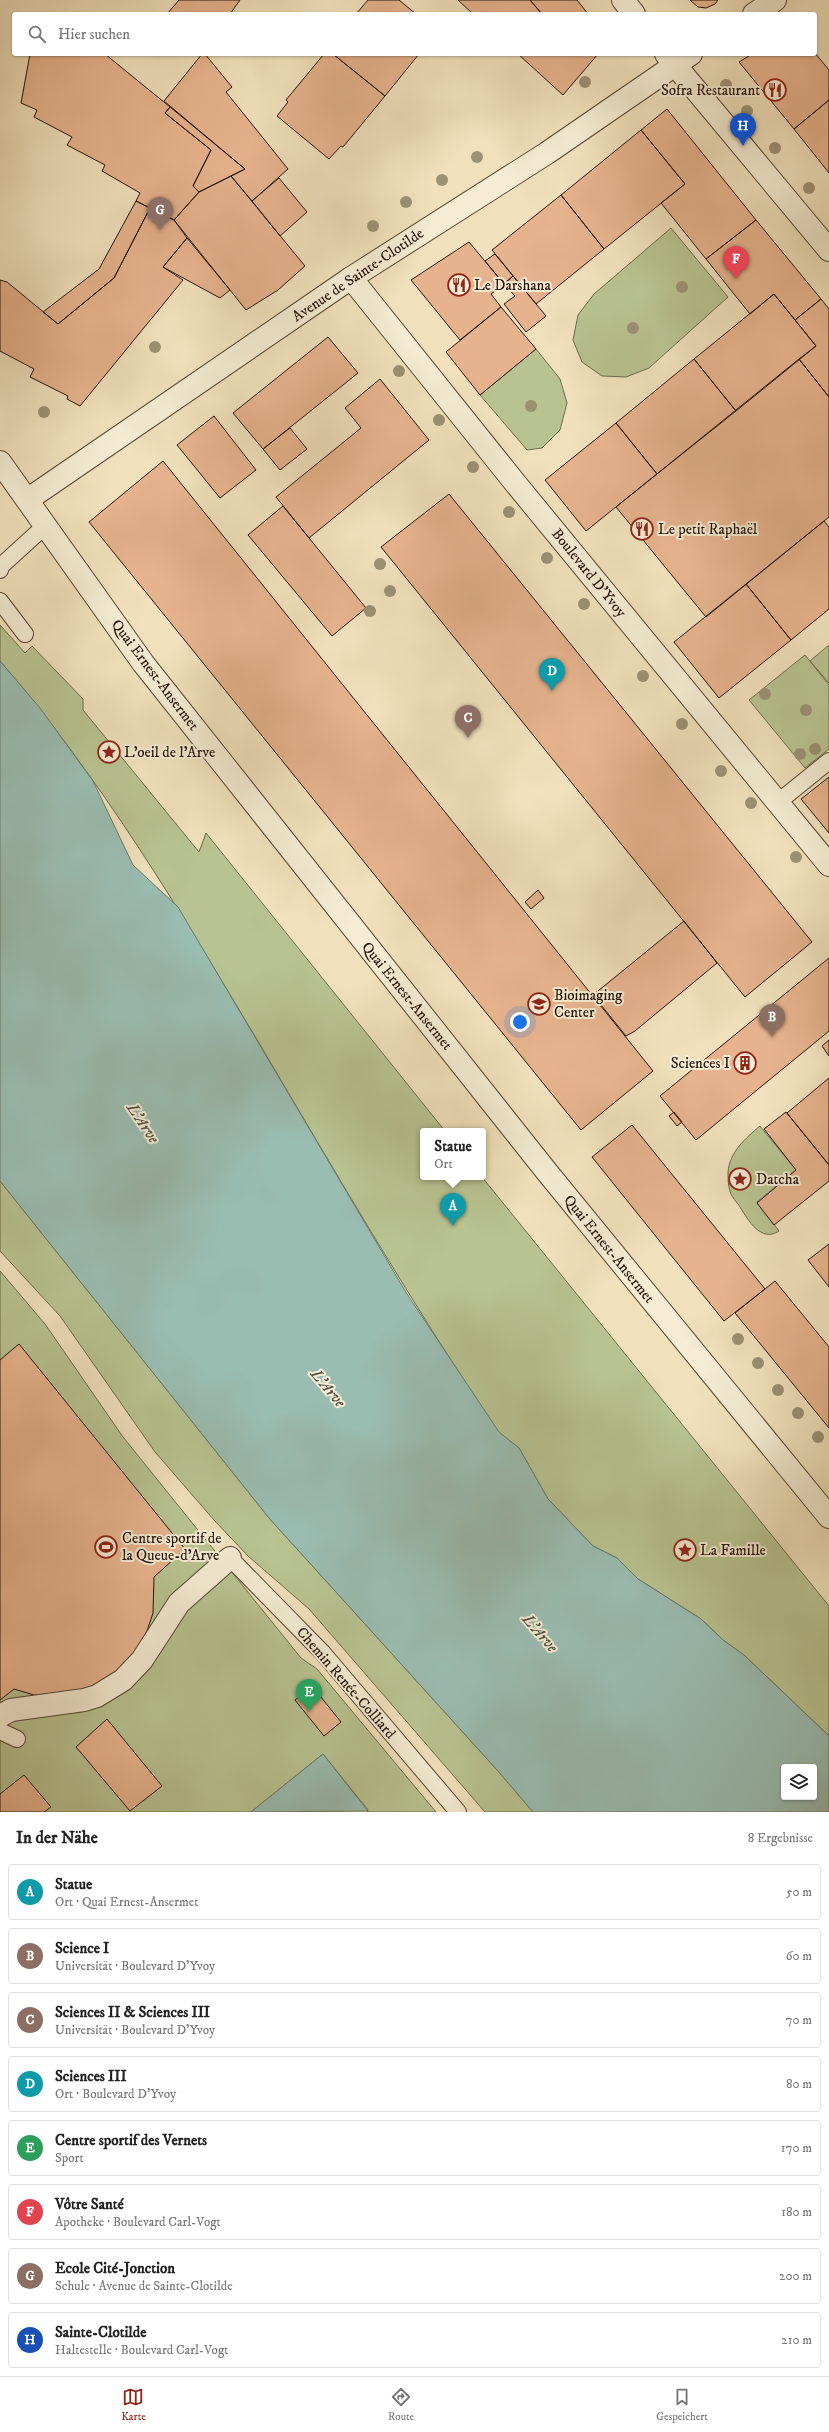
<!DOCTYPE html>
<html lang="de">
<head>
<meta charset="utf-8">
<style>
	body { margin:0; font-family:"IM FELL DW Pica",serif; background:#f6f6f6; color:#222 }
	.controls { position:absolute; right:12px; bottom:12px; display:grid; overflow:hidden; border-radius:4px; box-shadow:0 1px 3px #0004 }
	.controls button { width:36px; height:36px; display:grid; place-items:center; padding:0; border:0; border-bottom:1px solid #e0e0e0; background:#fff; color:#222; font:20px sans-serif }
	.you { position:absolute; left:520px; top:1022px; width:14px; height:14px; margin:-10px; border:3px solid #fff; border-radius:50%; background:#1a73e8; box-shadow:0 0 0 6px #1a73e833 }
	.badge { display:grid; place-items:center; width:26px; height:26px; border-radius:50%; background:#8f2418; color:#fff; font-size:13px; font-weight:700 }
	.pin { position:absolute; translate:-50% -33px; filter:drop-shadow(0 1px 2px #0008) }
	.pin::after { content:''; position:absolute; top:21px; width:14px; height:12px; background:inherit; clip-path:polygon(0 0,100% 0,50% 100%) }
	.popup { position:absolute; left:420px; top:1128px; width:66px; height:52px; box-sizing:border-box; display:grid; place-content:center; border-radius:4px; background:#fff; filter:drop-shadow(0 1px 3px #0005); font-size:13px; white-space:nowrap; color:#767676 }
	.popup b { font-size:15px; color:#222 }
	.popup::after { content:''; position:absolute; left:50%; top:100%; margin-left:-8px; border:8px solid transparent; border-top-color:#fff }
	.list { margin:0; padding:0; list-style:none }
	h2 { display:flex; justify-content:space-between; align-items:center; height:52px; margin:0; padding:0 16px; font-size:17px }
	h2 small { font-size:13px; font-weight:400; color:#767676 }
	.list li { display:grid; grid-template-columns:26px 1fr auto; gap:12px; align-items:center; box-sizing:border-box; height:56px; margin:0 8px 8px; padding:0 8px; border:1px solid #e0e0e0; border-radius:4px }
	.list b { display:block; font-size:15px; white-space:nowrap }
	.list p { margin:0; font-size:13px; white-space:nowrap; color:#767676 }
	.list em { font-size:13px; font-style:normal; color:#767676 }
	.icon { flex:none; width:22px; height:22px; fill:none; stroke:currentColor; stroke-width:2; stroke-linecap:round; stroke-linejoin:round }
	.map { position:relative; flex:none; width:829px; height:1812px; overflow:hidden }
	.search { position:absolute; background:#fff; box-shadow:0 1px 3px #0004; left:12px; right:12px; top:12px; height:44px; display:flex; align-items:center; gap:10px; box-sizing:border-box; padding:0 14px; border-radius:4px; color:#767676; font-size:15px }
	.sheet { height:564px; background:#fff }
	nav { display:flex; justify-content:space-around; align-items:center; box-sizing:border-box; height:56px; border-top:1px solid #e0e0e0; background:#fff; font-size:11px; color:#767676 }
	nav a { display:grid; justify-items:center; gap:2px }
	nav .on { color:#8f2418 }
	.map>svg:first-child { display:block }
</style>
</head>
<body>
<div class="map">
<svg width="829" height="1812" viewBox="0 0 829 1812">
	<rect width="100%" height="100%" fill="#f0e1bc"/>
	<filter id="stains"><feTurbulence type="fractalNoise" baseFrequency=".005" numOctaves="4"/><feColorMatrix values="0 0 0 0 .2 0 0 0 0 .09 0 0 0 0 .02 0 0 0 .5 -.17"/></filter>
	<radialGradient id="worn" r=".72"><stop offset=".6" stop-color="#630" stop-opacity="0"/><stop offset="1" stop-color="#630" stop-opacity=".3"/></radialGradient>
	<path fill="#b8c391" stroke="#6e6a4c" d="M671,228l57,69 -79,71 -23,9 -24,-1 -20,-14 -9,-22 5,-25 16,-21z
		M536,349l24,30 7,24 -7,27 -18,18 -15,2 -47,-55z
		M0,625l25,28 7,-7 51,53v11l116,142 7,-19 239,298h-22v46h59l347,429v130l-85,-81 -21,-15 -22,-21 -63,-40 -21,-21 -24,-12 -45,-47 -29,-51 -20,-15c-86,-127 -162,-258 -240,-390 -79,-132 -158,-265 -259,-382z
		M829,645v38l-19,-22z
		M805,655l24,30v64l-24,19 -56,-68z
		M760,1126l36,44 -39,32 22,29c-18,12 -31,-11 -39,-24 -3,-5 -9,-10 -10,-16 -2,-5 -2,-13 -2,-18 1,-21 18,-35 32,-47z
		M0,1181l269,337 229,253 35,41h-48l-176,-203 -61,-53 -34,-36 -59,-68 -95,-136 -60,-65z
		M0,1271l45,53 78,113 178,221 16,11 119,143h-69l1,-2 -45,-56 -72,58h-251z"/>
	<path fill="#9abdb2" stroke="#6b796e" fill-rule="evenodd" d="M0,661l40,47 53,73 40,84 45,42 229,387 92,138 20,16 29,51 45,47 24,12 21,21 63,40 22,21 21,15 85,81v76h-296l-35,-41 -229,-253 -269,-337zM784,1767h30v30h-30z
		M323,1754l45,57 -117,1z"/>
	<path fill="#e6b38e" stroke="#241207" d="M179,0h61l-10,14h-63z
		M368,0h31l17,14h-60z
		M458,0h72l12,14h-69z
		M530,0h47l11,14h-46z
		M690,0h28l-3,4 -9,4 -8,-1z
		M815,53l14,17v30l-35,29 -55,-67 13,-8z
		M30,54h75l65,53 -5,6 46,37 -18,36 6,6 -25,28 -38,-19 4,-8 -38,-22 3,-6 -38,-20 5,-8 -38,-20 3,-7 -16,-7z
		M202,54h3l27,33 -6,5 62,77 -36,32 -21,-25 14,-7 -81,-68z
		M324,54h9l52,42 -42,51 -2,-1 -12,13 -52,-43 11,-14 -2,-2z
		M333,54h86l-34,42z
		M518,54h80l-35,41z
		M829,100v73l-35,-44z
		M170,107l75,62 -46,23 -6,-6 18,-36 -46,-37z
		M667,109l89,111 -50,39 -45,-56 24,-19 -44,-54z
		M641,130l44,54 -81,65 -43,-54z
		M231,176l74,90 -27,24 -32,20 -72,-90 25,-28z
		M279,178l28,34 -27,24 -28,-35z
		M561,195l43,54 -68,55 -44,-54z
		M136,201l14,7 -36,70 -56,46 -15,-12 56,-43z
		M150,208l24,12 13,18 -24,29 20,13 -103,126 -13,-7 1,-3 -38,-19 4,-8 -34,-18v-71l7,2 51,42 56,-46z
		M756,220l65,79 -26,21 -21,-26 -24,20 -44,-55z
		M187,238l43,52 -10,8 -57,-31z
		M469,242l35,42 -13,10 10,13 -41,33 -49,-60z
		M495,254l18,22 -9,8 -19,-23z
		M513,276l33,40 -20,16 -22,-28 11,-8 -11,-12z
		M774,294l42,52 -80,65 -42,-52z
		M821,299l8,10v88l-30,-38 17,-13 -21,-26z
		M501,307l35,42 -56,46 -34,-43z
		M328,337l30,36 -95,76 -30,-36z
		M694,359l42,52 -79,63 -41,-51z
		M799,359l30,38v120l-123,100 -90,-110z
		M380,379l49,61 -120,98 -33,-41 85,-69 -16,-20z
		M214,416l42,54 -36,28 -43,-53z
		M616,423l41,51 -71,57 -41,-51z
		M290,428l17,21 -27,21 -17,-21z
		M163,461l490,610 -72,59 -492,-608z
		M449,494l363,448 -67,55 -364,-450z
		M283,506l83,102 -34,28 -84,-101z
		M824,521l5,6v82l-38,31 -45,-56z
		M746,584l45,56 -72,58 -45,-56z
		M829,777v56l-28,-34z
		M538,890l6,8 -13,11 -6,-7z
		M684,921l33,42 -82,68 -9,5 -33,-41z
		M829,958v73l-133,109 -36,-44z
		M829,1040v16l-7,-10z
		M829,1078v87l-42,-52z
		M674,1112l8,10 -5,4 -8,-10z
		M786,1112l43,53v16l-55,44 -17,-22 39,-33 -32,-41z
		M632,1125l133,164 -41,32 -132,-164z
		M829,1244v43l-21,-27z
		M775,1281l54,66v81l-94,-115z
		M19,1344l166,205 -31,28 -1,36 -6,18 -7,14 -13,18 -13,12 -18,12 -41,10 -21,-2 -20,-6 -14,11v-340z
		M312,1686l29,36 -17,14 -29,-36z
		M107,1719l55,67 -32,25 -54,-64z
		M24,1775l27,32 -7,5h-44v-18z"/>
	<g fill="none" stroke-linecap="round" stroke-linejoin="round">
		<g stroke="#574634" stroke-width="18">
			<path id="service" d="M0,570l1,-4 44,-40
				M0,601l25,33
				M777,803l52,-42
				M230,1558l92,94 136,160
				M0,1731l17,8"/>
		</g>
		<g stroke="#574634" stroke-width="24">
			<path id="pedestrian" d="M0,1716l11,-6 73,-10 13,-4 26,-16 19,-20 37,-57 51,-45"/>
		</g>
		<g stroke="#574634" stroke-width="24">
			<path id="minor" d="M351,278l165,206 313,381"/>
		</g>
		<g stroke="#574634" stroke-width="24">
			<path id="tertiary" d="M623,0l11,14
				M754,14l21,-14
				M666,54l163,196
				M0,462l143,201 404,509 282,345
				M27,500l324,-222 196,-125 144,-99"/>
		</g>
		<use href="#service" stroke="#f5ecd3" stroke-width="16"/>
		<use href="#pedestrian" stroke="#f5ecd3" stroke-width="22"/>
		<use href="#minor" stroke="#f5ecd3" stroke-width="22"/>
		<use href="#tertiary" stroke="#f5ecd3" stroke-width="22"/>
	</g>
	<g fill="#9c9173">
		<circle cx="585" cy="82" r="6"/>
		<circle cx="726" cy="85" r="6"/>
		<circle cx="747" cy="111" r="6"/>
		<circle cx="775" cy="148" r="6"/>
		<circle cx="477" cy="157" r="6"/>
		<circle cx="442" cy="180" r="6"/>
		<circle cx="809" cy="188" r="6"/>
		<circle cx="406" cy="202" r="6"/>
		<circle cx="373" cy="226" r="6"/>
		<circle cx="682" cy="287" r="6"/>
		<circle cx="633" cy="328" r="6"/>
		<circle cx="155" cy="347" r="6"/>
		<circle cx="399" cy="371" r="6"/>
		<circle cx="531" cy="406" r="6"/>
		<circle cx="44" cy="412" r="6"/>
		<circle cx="439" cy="420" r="6"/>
		<circle cx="473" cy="467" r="6"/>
		<circle cx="509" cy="512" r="6"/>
		<circle cx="547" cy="558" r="6"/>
		<circle cx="380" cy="564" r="6"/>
		<circle cx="390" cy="591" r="6"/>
		<circle cx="584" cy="604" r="6"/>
		<circle cx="370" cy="611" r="6"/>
		<circle cx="643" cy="676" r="6"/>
		<circle cx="765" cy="694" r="6"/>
		<circle cx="806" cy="710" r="6"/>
		<circle cx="682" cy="724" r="6"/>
		<circle cx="815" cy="749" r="6"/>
		<circle cx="800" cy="754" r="6"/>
		<circle cx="721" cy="771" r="6"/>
		<circle cx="751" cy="803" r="6"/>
		<circle cx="796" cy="857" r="6"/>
		<circle cx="738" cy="1339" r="6"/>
		<circle cx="758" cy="1363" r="6"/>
		<circle cx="778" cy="1390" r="6"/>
		<circle cx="798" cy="1413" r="6"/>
		<circle cx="818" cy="1437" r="6"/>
	</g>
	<defs>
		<g id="restaurant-ring" transform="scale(1.15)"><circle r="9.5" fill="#f5ecd3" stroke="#8f2418" stroke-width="1.5"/><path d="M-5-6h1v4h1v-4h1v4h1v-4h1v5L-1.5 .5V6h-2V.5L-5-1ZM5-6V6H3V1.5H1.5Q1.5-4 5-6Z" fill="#8f2418"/></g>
		<g id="sight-ring" transform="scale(1.15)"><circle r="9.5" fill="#f5ecd3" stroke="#8f2418" stroke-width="1.5"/><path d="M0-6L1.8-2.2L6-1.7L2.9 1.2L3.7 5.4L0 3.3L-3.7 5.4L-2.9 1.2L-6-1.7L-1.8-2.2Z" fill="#8f2418"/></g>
		<g id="university-ring" transform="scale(1.15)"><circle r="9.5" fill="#f5ecd3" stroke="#8f2418" stroke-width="1.5"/><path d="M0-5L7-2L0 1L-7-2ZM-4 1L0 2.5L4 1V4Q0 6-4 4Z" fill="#8f2418"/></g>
		<g id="building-ring" transform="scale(1.15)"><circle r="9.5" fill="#f5ecd3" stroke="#8f2418" stroke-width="1.5"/><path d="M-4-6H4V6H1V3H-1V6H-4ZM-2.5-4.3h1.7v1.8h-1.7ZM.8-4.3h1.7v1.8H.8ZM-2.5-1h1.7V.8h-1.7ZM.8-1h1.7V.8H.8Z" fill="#8f2418"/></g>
		<g id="stadium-ring" transform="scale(1.15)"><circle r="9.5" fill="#f5ecd3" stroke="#8f2418" stroke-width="1.5"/><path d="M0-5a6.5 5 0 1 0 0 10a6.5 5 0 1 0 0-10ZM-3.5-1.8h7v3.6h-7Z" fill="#8f2418"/></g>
	</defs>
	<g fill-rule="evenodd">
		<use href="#restaurant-ring" x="775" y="90"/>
		<use href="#restaurant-ring" x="459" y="285"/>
		<use href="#restaurant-ring" x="642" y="529"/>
		<use href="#sight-ring" x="109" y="752"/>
		<use href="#university-ring" x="539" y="1004"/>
		<use href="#building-ring" x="745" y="1063"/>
		<use href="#sight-ring" x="740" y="1179"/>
		<use href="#stadium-ring" x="106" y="1547"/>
		<use href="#sight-ring" x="685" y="1550"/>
	</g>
	<g text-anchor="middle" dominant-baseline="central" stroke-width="4" stroke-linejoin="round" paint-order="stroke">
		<g font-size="15" fill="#241207" stroke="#f5ecd3" text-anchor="start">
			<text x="760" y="90" text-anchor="end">Sofra Restaurant</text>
			<text x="474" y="285">Le Darshana</text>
			<text x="658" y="529">Le petit Raphaël</text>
			<text x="124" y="752">L'oeil de l'Arve</text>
			<text x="554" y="995">Bioimaging<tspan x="554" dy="17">Center</tspan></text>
			<text x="730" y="1063" text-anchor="end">Sciences I</text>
			<text x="756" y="1179">Datcha</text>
			<text x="122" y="1538">Centre sportif de<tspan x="122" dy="17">la Queue-d'Arve</tspan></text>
			<text x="700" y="1550">La Famille</text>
		</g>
		<g font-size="15" fill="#241207" stroke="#f5ecd3">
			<text transform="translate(358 275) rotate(-34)">Avenue de Sainte-Clotilde</text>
			<text transform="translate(589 573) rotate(51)">Boulevard D'Yvoy</text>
			<text transform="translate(155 675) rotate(53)">Quai Ernest-Ansermet</text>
			<text transform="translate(407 996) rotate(51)">Quai Ernest-Ansermet</text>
			<text transform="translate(609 1249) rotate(51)">Quai Ernest-Ansermet</text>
			<text transform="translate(346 1683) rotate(49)">Chemin Renée-Colliard</text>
		</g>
		<g font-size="16" font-style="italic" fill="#4d4e43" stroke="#f5ecd3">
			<text transform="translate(143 1123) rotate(56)">L'Arve</text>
			<text transform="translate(328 1388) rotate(50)">L'Arve</text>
			<text transform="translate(540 1633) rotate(49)">L'Arve</text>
		</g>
	</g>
	<rect width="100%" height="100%" filter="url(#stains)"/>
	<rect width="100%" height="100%" fill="url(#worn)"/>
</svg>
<div class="controls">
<button><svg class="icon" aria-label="layers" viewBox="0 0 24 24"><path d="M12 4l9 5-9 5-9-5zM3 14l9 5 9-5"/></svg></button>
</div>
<div class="you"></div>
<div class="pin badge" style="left:453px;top:1226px;background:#0f9aa8">A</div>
<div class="popup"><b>Statue</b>Ort</div>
<div class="pin badge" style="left:772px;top:1037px;background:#8d6e63">B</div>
<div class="pin badge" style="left:468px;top:738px;background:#8d6e63">C</div>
<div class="pin badge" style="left:552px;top:691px;background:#0f9aa8">D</div>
<div class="pin badge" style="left:309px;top:1712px;background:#2e9e5b">E</div>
<div class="pin badge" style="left:736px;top:279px;background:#e0444e">F</div>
<div class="pin badge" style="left:160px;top:230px;background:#8d6e63">G</div>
<div class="pin badge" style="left:743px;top:146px;background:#1a4fb4">H</div>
<div class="search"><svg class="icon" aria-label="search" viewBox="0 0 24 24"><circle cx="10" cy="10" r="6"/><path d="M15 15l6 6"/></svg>Hier suchen</div>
</div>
<section class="sheet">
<h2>In der Nähe<small>8 Ergebnisse</small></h2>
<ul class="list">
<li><span class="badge" style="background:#0f9aa8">A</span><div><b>Statue</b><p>Ort · Quai Ernest-Ansermet</p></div><em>50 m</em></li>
<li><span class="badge" style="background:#8d6e63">B</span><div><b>Science I</b><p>Universität · Boulevard D'Yvoy</p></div><em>60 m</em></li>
<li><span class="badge" style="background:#8d6e63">C</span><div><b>Sciences II &amp; Sciences III</b><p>Universität · Boulevard D'Yvoy</p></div><em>70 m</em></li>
<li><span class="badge" style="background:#0f9aa8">D</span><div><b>Sciences III</b><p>Ort · Boulevard D'Yvoy</p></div><em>80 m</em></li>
<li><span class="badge" style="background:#2e9e5b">E</span><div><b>Centre sportif des Vernets</b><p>Sport</p></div><em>170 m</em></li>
<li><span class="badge" style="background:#e0444e">F</span><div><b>Vôtre Santé</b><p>Apotheke · Boulevard Carl-Vogt</p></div><em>180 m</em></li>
<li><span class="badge" style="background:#8d6e63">G</span><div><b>Ecole Cité-Jonction</b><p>Schule · Avenue de Sainte-Clotilde</p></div><em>200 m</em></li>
<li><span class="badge" style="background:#1a4fb4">H</span><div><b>Sainte-Clotilde</b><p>Haltestelle · Boulevard Carl-Vogt</p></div><em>210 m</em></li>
</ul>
</section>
<nav>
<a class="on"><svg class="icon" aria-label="map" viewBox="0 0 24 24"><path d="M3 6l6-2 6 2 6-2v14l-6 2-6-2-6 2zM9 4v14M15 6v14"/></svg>Karte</a>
<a><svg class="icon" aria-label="directions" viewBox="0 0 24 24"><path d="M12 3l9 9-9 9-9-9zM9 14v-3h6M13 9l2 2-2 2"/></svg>Route</a>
<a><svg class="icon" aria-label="saved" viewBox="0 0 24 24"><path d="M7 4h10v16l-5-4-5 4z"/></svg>Gespeichert</a>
</nav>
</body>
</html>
